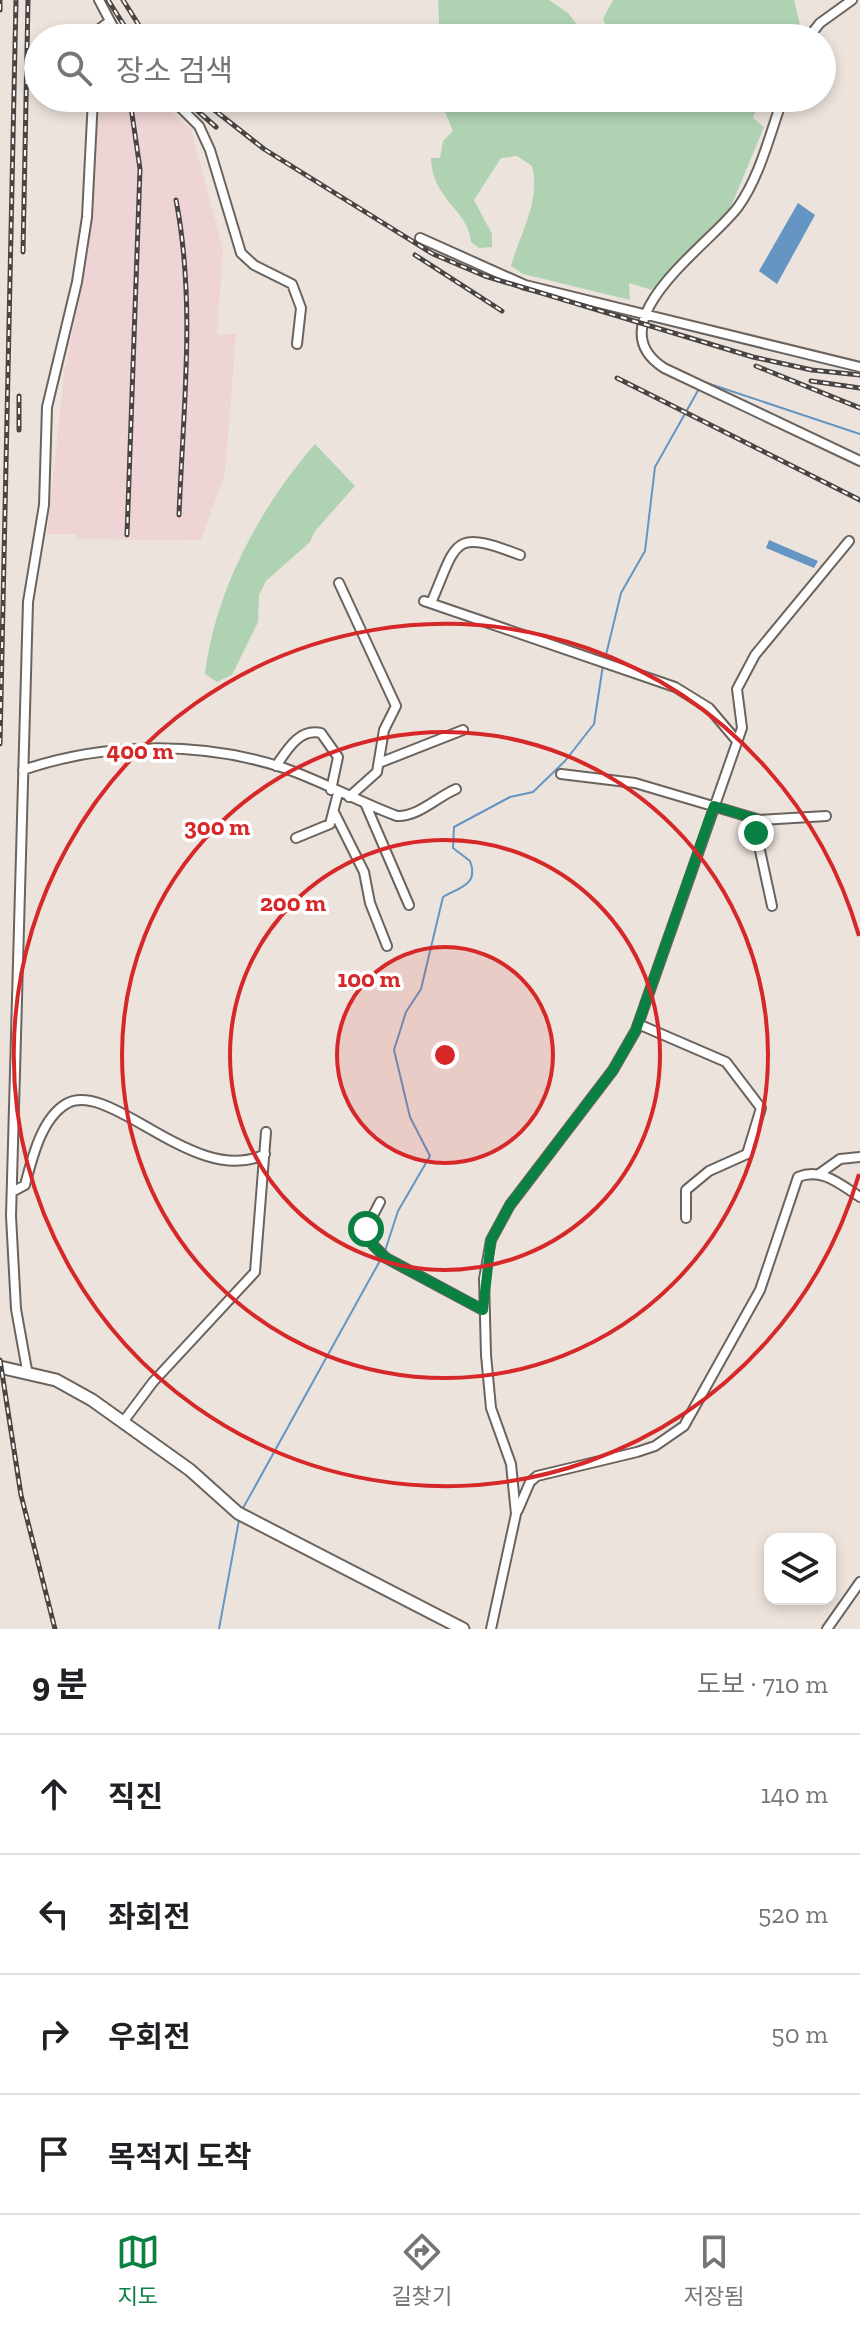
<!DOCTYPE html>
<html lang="ko">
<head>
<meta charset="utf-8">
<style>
	body { margin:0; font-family:"Zilla Slab","Noto Sans KR",serif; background:#f6f6f6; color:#202124 }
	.controls { position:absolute; right:24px; bottom:24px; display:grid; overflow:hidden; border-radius:16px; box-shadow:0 4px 12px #0003 }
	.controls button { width:72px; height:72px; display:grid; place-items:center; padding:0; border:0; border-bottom:2px solid #e0e0e0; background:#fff; color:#202124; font:40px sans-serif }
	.stop { position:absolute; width:24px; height:24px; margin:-18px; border:6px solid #0b8043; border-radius:50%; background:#fff }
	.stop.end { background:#0b8043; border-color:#fff; box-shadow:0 2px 8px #0008 }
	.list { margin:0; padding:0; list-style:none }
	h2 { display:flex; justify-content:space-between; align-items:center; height:104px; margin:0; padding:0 32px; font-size:34px }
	h2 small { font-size:26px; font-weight:400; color:#757577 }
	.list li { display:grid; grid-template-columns:52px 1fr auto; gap:24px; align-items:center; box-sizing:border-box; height:120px; padding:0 32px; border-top:2px solid #e0e0e0 }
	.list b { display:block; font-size:30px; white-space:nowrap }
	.list em { font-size:26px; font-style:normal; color:#757577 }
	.icon { flex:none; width:44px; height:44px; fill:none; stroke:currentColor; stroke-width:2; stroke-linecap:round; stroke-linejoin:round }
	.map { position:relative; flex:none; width:860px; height:1629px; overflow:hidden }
	.search { position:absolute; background:#fff; box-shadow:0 4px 12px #0003; left:24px; right:24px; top:24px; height:88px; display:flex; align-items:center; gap:20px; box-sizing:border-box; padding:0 28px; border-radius:44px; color:#757577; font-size:30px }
	.sheet { height:584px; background:#fff }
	nav { display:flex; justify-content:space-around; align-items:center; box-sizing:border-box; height:112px; border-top:2px solid #e0e0e0; background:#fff; font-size:22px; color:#757577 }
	nav a { display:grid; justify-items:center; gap:4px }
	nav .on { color:#0b8043 }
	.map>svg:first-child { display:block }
</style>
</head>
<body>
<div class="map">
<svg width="860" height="1629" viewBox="0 0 860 1629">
	<rect width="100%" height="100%" fill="#ece3dc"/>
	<path fill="#eed4d4" d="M98,98h57l36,31 32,121 -6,84h19l-11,139 -24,67 -124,-1 -1,-5h-29l17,-160 22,-110 10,-103z"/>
	<path fill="#afd2b3" d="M438,0h111l19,13 19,25h-147z
		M613,0h181l7,29 -3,9h-187l-8,-19z
		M456,98h305l-8,20 11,9 -34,82 -78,81 -23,-7 1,17 -107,-26 -12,-8c9,-33 30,-65 21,-100l-15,-10 -16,2 -27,42 18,34v13l-13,1 -8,-6c-3,-33 -39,-42 -40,-84h9l3,-17 10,-10 -8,-19z
		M315,444l40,42 -40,45 -5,11 -44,39 -7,14 -1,27 -26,53 -15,7 -12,-8c10,-83 55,-167 110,-230z"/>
	<path fill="#6595c2" d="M798,203l17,12 -38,69 -18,-13z
		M769,540l49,21 -4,7 -48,-20z"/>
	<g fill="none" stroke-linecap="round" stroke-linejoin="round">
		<path stroke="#6595c2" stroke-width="2" d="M704,382l156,52
			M605,659l16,-66 24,-42 10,-84 45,-80
			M385,1251l13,-40 32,-55 -20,-39 -16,-67 12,-38 15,-23 22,-92c17,-10 36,-12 27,-36l-17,-13 1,-21 56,-30 23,-5 32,-31 29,-37 9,-59
			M242,1510l140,-253
			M219,1629l20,-109"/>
		<g stroke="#6b635d" stroke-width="12">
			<path id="minor" d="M99,0l20,38
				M96,38l2,-8 12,-9
				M808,38l12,-15 32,-23
				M171,98l28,28 11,24 31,103 13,12 38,19 9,24 -4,36
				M783,98c-13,35 -23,79 -45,109 -26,36 -145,115 -74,161l196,93
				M420,238l105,47 335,82
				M339,583l57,123 -12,24 -7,42 -28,25
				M424,601l251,86 34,21 28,33
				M431,603c27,-63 21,-74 89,-48
				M379,763l84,-33
				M276,766c11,-16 23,-38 45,-33l17,24 -7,33
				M23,770c81,-28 179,-29 261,-2 38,13 75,34 113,48 21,1 40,-19 59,-27
				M561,774l74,9 125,37 66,-4
				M365,803l44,102
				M335,814l29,58 6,31 17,43
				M753,818l19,88
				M296,838l34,-14 8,-31
				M638,1024l88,38 35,46 -14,46 -38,17 -23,19v28
				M819,1174l21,-15 20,-2
				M12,1192l13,-7c7,-26 16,-66 41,-81 44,-26 130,85 199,50
				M380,1202l-14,27 7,16 13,13 97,52
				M27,1370l-11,-61 -5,-93 17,-614 16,-97 3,-98 30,-125 10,-65 6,-119
				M123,1422l30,-40 102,-110 11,-140
				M518,1510l12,-28 7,-6 100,-24 18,-6 29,-20 76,-136 38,-113c24,-10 43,8 62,20
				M491,1629l25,-115 -5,-50 -20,-56 -5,-53 -2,-76 7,-39 19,-35 103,-135 23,-40 106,-302 -5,-39 18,-34 94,-114
				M827,1629l33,-47"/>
		</g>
		<g stroke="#6b635d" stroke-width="15">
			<path id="secondary" d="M0,1367l56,13 36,20 98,70 48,43 225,116"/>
		</g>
		<use href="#minor" stroke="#fff" stroke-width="8"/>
		<use href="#secondary" stroke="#fff" stroke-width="11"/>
		<g stroke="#4a4542" stroke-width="5">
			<path id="rail" d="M108,0l24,38
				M123,0l24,38
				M0,10v-10
				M183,98l33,29
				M199,98l65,51 169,105 52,22 268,81 59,13 48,5
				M176,200c20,103 7,210 3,315
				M23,252l5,-252
				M415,255l87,56
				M756,366l104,42
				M617,378l243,122
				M811,381l49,7
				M19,396v34
				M127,535l13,-366 -9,-62
				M0,744l16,-744
				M0,1360l21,135 34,134"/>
		</g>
		<use href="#rail" stroke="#fff" stroke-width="2" stroke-dasharray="6" stroke-linecap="butt"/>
	</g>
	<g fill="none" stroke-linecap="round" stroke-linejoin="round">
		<path stroke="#0b8043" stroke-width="10" d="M366,1229l7,16 13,13 97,52 8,-70 19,-35 103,-135 23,-40 78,-224 39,12 3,15"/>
	</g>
	<circle cx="445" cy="1055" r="108" fill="#d62828" fill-opacity=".12"/>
	<g fill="none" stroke="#d62828" stroke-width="4">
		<circle cx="445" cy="1055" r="108"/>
		<circle cx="445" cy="1055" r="215"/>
		<circle cx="445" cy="1055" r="323"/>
		<path d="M859 1174A431 431 0 1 1 859 936"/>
	</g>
	<circle cx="445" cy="1055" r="12" fill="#d62828" stroke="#fff" stroke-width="4"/>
	<g font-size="24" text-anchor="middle" font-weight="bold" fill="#d62828" stroke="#fff" stroke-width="7" stroke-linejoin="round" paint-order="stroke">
		<text x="140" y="759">400 m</text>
		<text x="217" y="835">300 m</text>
		<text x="293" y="911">200 m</text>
		<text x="369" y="987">100 m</text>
	</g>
</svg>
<div class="controls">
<button><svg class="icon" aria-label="layers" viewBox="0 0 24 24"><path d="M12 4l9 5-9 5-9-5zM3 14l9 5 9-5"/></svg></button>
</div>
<div class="stop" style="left:366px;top:1229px"></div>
<div class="stop end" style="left:756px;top:833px"></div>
<div class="search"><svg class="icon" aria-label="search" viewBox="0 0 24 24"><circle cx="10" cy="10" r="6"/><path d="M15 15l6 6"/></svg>장소 검색</div>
</div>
<section class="sheet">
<h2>9 분<small>도보 · 710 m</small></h2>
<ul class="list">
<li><svg class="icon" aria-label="ahead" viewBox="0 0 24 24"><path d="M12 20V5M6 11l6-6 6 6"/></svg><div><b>직진</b></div><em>140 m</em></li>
<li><svg class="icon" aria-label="left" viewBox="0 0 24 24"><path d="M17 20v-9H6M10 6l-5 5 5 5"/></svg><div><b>좌회전</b></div><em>520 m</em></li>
<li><svg class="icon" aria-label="right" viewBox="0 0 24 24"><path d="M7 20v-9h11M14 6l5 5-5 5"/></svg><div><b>우회전</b></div><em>50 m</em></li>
<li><svg class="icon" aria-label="arrive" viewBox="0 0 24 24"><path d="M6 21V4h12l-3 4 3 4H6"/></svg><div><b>목적지 도착</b></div></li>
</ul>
</section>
<nav>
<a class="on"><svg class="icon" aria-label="map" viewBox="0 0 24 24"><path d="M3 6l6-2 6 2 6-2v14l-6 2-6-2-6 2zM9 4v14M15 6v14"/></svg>지도</a>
<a><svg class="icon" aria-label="directions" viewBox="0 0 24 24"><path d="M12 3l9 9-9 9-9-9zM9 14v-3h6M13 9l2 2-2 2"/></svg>길찾기</a>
<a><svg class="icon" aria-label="saved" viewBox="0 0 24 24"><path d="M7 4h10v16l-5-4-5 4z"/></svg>저장됨</a>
</nav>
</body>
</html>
